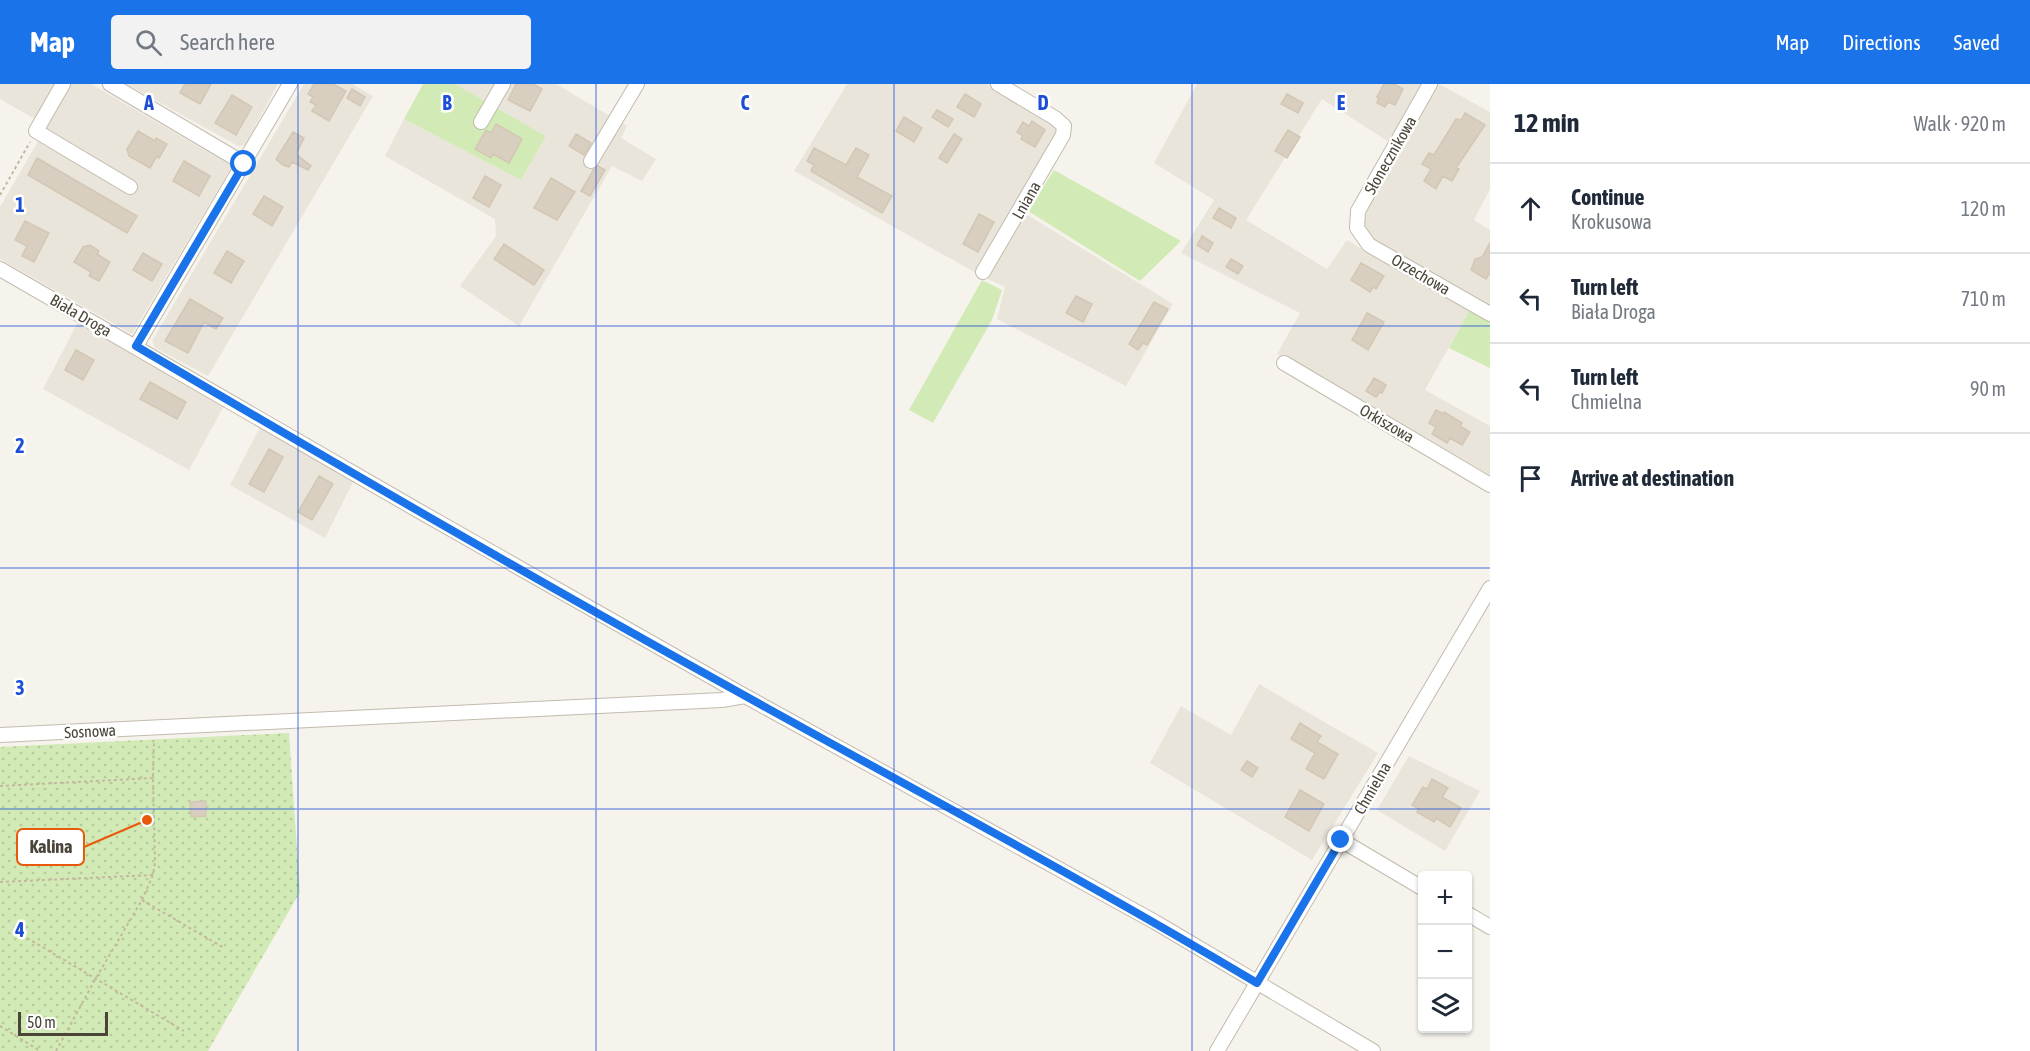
<!DOCTYPE html>
<html lang="en">
<head>
<meta charset="utf-8">
<style>
	body { margin:0; font-family:"Asap Condensed",sans-serif; background:#f2f2f3; color:#1f2937 }
	.controls { position:absolute; right:18px; bottom:18px; display:grid; overflow:hidden; border-radius:6px; box-shadow:0 2px 4px #0004 }
	.controls button { width:54px; height:54px; display:grid; place-items:center; padding:0; border:0; border-bottom:2px solid #e0e1e3; background:#fff; color:#1f2937; font:30px sans-serif }
	.scale { position:absolute; left:18px; bottom:15px; width:90px; box-sizing:border-box; padding-left:6px; border:3px solid #4b4439; border-top:0; font-size:16px; line-height:21px; white-space:nowrap; color:#4b4439; -webkit-text-stroke:4px #fff; paint-order:stroke }
	.stop { position:absolute; width:18px; height:18px; margin:-14px; border:4px solid #1a73e8; border-radius:50%; background:#fff }
	.stop.end { background:#1a73e8; border-color:#fff; box-shadow:0 2px 6px #0008 }
	.list { margin:0; padding:0; list-style:none }
	h2 { display:flex; justify-content:space-between; align-items:center; height:78px; margin:0; padding:0 24px; font-size:26px }
	h2 small { font-size:20px; font-weight:400; color:#747a83 }
	.list li { display:grid; grid-template-columns:39px 1fr auto; gap:18px; align-items:center; box-sizing:border-box; height:90px; padding:0 24px; border-top:2px solid #e0e1e3 }
	.list b { display:block; font-size:22px; white-space:nowrap }
	.list p { margin:0; font-size:20px; white-space:nowrap; color:#747a83 }
	.list em { font-size:20px; font-style:normal; color:#747a83 }
	.icon { flex:none; width:33px; height:33px; fill:none; stroke:currentColor; stroke-width:2; stroke-linecap:round; stroke-linejoin:round }
	.map { position:relative; flex:none; width:1490px; height:967px; overflow:hidden }
	header { display:flex; align-items:center; gap:36px; box-sizing:border-box; height:84px; padding:0 30px; background:#1a73e8; color:#fff }
	header strong { font-size:28px }
	nav { display:flex; gap:33px; margin-inline-start:auto; font-size:21px }
	.search { width:420px; height:54px; background:#f2f2f3; display:flex; align-items:center; gap:15px; box-sizing:border-box; padding:0 21px; border-radius:6px; color:#747a83; font-size:22px }
	main { display:flex }
	aside { flex:1; background:#fff }
	.map>svg:first-child { display:block }
</style>
</head>
<body>
<header>
<strong>Map</strong>
<div class="search"><svg class="icon" aria-label="search" viewBox="0 0 24 24"><circle cx="10" cy="10" r="6"/><path d="M15 15l6 6"/></svg>Search here</div>
<nav><a>Map</a><a>Directions</a><a>Saved</a></nav>
</header>
<main>
<div class="map">
<svg width="1490" height="967" viewBox="0 0 1490 967">
	<defs>
		<pattern id="garden-dots" width="8" height="8" patternUnits="userSpaceOnUse" patternTransform="scale(1.5)"><rect width="8" height="8" fill="#d2eab5"/><path d="M2 2h.1M6 6h.1" fill="none" stroke="#b6ca9c" stroke-width="1.8" stroke-linecap="round"/></pattern>
	</defs>
	<rect width="100%" height="100%" fill="#f6f3ec"/>
	<path fill="#eae5da" d="M0,0h55l-20,35 -35,-20z
		M71,0h20l141,82 -100,168 -132,-75v-52z
		M126,0h152l-33,61 -7,1z
		M304,0h48l21,12 -165,280 -53,-28 -3,-7z
		M455,0h39l-10,17z
		M509,0h47l71,42 -6,12 35,21 -14,22 -30,-15 -93,160 -59,-40 36,-50 -1,-17 -110,-63 19,-37 117,61 25,-44 -47,-27 -2,-5z
		M847,0h140l65,38 6,8 -80,144 -184,-103z
		M1197,0h224l-32,58 -67,-43 -76,121 81,49 20,-29 122,71 -44,79 65,36v50l-213,-122 23,-41 -119,-60 33,-53 -60,-37z
		M1439,0l51,28v77l-16,31 16,10v75l-126,-71 -4,-19z
		M1026,130l147,90 -47,82 -129,-67 8,-32 -19,-9z
		M79,236l146,84 -36,66 -146,-81z
		M261,341l93,55 -29,58 -95,-53z
		M1259,600l119,69 -66,107 -162,-97 31,-57 50,29z
		M1409,672l71,35 -35,60 -68,-41z"/>
	<path fill="#d2eab5" d="M423,0h32l91,52 -25,44 -117,-61z
		M1054,86l127,71 -41,40 -112,-70z
		M982,196l20,10 -10,30 -59,103 -24,-13z
		M1469,227l21,11v46l-41,-20z"/>
	<path fill="url(#garden-dots)" d="M289,649l11,159 -92,159h-208v-304z"/>
	<path fill="#d8cfc1" stroke="#d3c7b4" stroke-width="1.5" d="M185,0h26l-11,20 -20,-11z
		M314,0h19l13,7 -17,30 -17,-10 4,-6 -6,-3 3,-5 -5,-3z
		M516,0h17l9,5 -12,22 -22,-11z
		M1384,0h10l9,5 -8,16 -7,-3 -3,5 -8,-4 2,-5 -2,-1z
		M352,5l13,8 -5,9 -13,-8z
		M965,10l16,10 -7,13 -17,-10z
		M1287,10l16,9 -5,10 -17,-9z
		M232,11l20,12 -16,28 -21,-12z
		M937,26l16,9 -5,8 -16,-10z
		M1465,29l20,12 -29,43 3,1 -7,12 -9,-5 -7,13 -12,-8 7,-12 -9,-5 7,-11 5,2 22,-36 5,1z
		M904,33l18,11 -8,14 -18,-11z
		M1032,37l13,9 -10,17 -14,-8 2,-3 -6,-4 6,-10 6,4z
		M496,40l26,15 -13,24 -16,-9 -2,4 -16,-9 11,-19 5,3z
		M1288,46l12,7 -13,21 -12,-7z
		M138,47l17,10 1,-3 11,6 -8,14 -2,-2 -7,12 -21,-12 -2,-7z
		M293,48l11,6 -8,16 15,12 -3,4 -16,-8 -3,5 -6,-2 -7,-6z
		M576,50l15,9 -7,12 -15,-9z
		M954,50l8,5 -15,24 -8,-5z
		M814,64l32,17 10,-17 13,7 -12,22 35,19 -10,17 -71,-42 3,-6 -7,-4z
		M37,74l100,58 -10,17 -99,-58z
		M184,77l26,15 -11,20 -26,-15z
		M598,82l7,4 -15,26 -9,-5 13,-22z
		M485,92l16,9 -12,22 -16,-9z
		M551,94l24,14 -18,28 -23,-12z
		M264,112l19,11 -11,19 -19,-12z
		M1219,124l17,10 -5,10 -18,-10z
		M979,130l15,8 -16,30 -15,-8z
		M25,137l24,12 -15,29 -12,-6 5,-10 -12,-6z
		M1202,152l11,7 -5,9 -11,-7z
		M1490,159v30l-4,6 -15,-9 4,-11 7,-2z
		M504,160l40,26 -10,15 -40,-26z
		M90,161l9,6 -2,3 13,8 -11,19 -10,-5 2,-4 -17,-10 9,-15z
		M227,167l17,10 -13,22 -17,-10z
		M143,169l19,11 -10,17 -19,-11z
		M1231,175l12,7 -5,8 -12,-7z
		M1361,179l23,13 -8,13 -3,-2 -3,5 -19,-12z
		M1076,212l16,8 -9,18 -17,-9z
		M190,215l33,19 -7,11 -12,-7 -16,31 -23,-12z
		M1154,218l14,7 -21,36 -4,-2 -5,7 -9,-6z
		M1367,229l17,9 -16,28 -16,-10z
		M76,266l18,10 -11,20 -18,-10z
		M1374,294l12,7 -4,8 -2,-1 -4,5 -10,-6z
		M150,298l36,20 -9,17 -37,-20z
		M1436,326l7,4 1,-2 18,11 -2,3 10,6 -8,13 -12,-7 -3,5 -15,-9 4,-7 -7,-4z
		M269,365l14,8 -19,35 -15,-8z
		M319,392l14,8 -21,36 -14,-8z
		M1300,639l21,13 -4,6 21,12 -14,25 -18,-10 9,-16 -24,-14z
		M1247,677l11,7 -6,9 -11,-7z
		M1432,695l16,9 -6,9 19,11 -11,19 -14,-9 -2,4 -17,-10 2,-3 -7,-4 11,-18 4,2z
		M1300,706l24,14 -15,27 -24,-14z
		M206,717v15l-15,1 -1,-15z"/>
	<g fill="none" stroke-linecap="round" stroke-linejoin="round">
		<g stroke="#c2bbae" stroke-width="16">
			<path id="minor" d="M63,0l-27,47 94,56
				M110,0l135,80
				M1430,0l-72,127 -1,17 12,17 121,69
				M481,38l22,-38
				M591,77l46,-77
				M0,185l419,242 326,185 410,226 218,129
				M983,188l80,-137 1,-9 -9,-8 -57,-34
				M136,262l154,-262
				M1284,279l206,122
				M0,651l722,-35 23,-4
				M1341,756l81,48
				M1468,830l22,13
				M1217,967l273,-463"/>
		</g>
		<path stroke="#c4b79f" stroke-width="2" stroke-dasharray="3 3" stroke-linecap="butt" d="M0,111l30,-53
			M0,702l153,-8
			M0,798l153,-7
			M142,816l82,48
			M22,851l162,96
			M0,942l40,25
			M56,967l40,-73 46,-78 11,-25 2,-13 -2,-84 1,-38"/>
		<use href="#minor" stroke="#fff" stroke-width="14"/>
	</g>
	<g fill="none" stroke-linecap="round" stroke-linejoin="round">
		<path stroke="#1a73e8" stroke-width="8" d="M244,80l-108,182c203,120 407,238 613,352 169,94 341,185 508,285l84,-143"/>
	</g>
	<path fill="none" stroke="#1d4ed8" stroke-width="1.5" stroke-opacity="0.55" d="M298,0v967M596,0v967M894,0v967M1192,0v967M0,242h1490M0,484h1490M0,725h1490"/>
	<g text-anchor="middle" dominant-baseline="central" stroke-width="5" stroke-linejoin="round" paint-order="stroke">
		<g font-size="16" fill="#4b4439" stroke="#fff">
			<text transform="translate(1390 71) rotate(-60)">Słonecznikowa</text>
			<text transform="translate(1026 116) rotate(-60)">Lniana</text>
			<text transform="translate(1421 190) rotate(30)">Orzechowa</text>
			<text transform="translate(81 231) rotate(30)">Biała Droga</text>
			<text transform="translate(1387 339) rotate(30)">Orkiszowa</text>
			<text transform="translate(90 647) rotate(-3)">Sosnowa</text>
			<text transform="translate(1372 704) rotate(-60)">Chmielna</text>
		</g>
	</g>
	<g font-size="20" text-anchor="middle" font-weight="bold" fill="#1d4ed8" stroke="#fff" stroke-width="5" stroke-linejoin="round" paint-order="stroke">
		<text x="149" y="26">A</text>
		<text x="447" y="26">B</text>
		<text x="745" y="26">C</text>
		<text x="1043" y="26">D</text>
		<text x="1341" y="26">E</text>
		<text x="20" y="128">1</text>
		<text x="20" y="369">2</text>
		<text x="20" y="611">3</text>
		<text x="20" y="853">4</text>
	</g>
	<path fill="none" stroke="#e8590c" stroke-width="2" d="M147 736L84 763"/>
	<circle fill="#e8590c" stroke="#fff" stroke-width="2" cx="147" cy="736" r="6"/>
	<rect fill="#fff" stroke="#e8590c" stroke-width="2" x="17" y="745" width="67" height="36" rx="6"/>
	<g font-size="18" text-anchor="middle" font-weight="bold" fill="#4b4439">
		<text x="51" y="769">Kalina</text>
	</g>
</svg>
<div class="controls">
<button>+</button>
<button>−</button>
<button><svg class="icon" aria-label="layers" viewBox="0 0 24 24"><path d="M12 4l9 5-9 5-9-5zM3 14l9 5 9-5"/></svg></button>
</div>
<div class="scale">50 m</div>
<div class="stop" style="left:244px;top:80px"></div>
<div class="stop end" style="left:1341px;top:756px"></div>
</div>
<aside>
<h2>12 min<small>Walk · 920 m</small></h2>
<ul class="list">
<li><svg class="icon" aria-label="ahead" viewBox="0 0 24 24"><path d="M12 20V5M6 11l6-6 6 6"/></svg><div><b>Continue</b><p>Krokusowa</p></div><em>120 m</em></li>
<li><svg class="icon" aria-label="left" viewBox="0 0 24 24"><path d="M17 20v-9H6M10 6l-5 5 5 5"/></svg><div><b>Turn left</b><p>Biała Droga</p></div><em>710 m</em></li>
<li><svg class="icon" aria-label="left" viewBox="0 0 24 24"><path d="M17 20v-9H6M10 6l-5 5 5 5"/></svg><div><b>Turn left</b><p>Chmielna</p></div><em>90 m</em></li>
<li><svg class="icon" aria-label="arrive" viewBox="0 0 24 24"><path d="M6 21V4h12l-3 4 3 4H6"/></svg><div><b>Arrive at destination</b></div></li>
</ul>
</aside>
</main>
</body>
</html>
